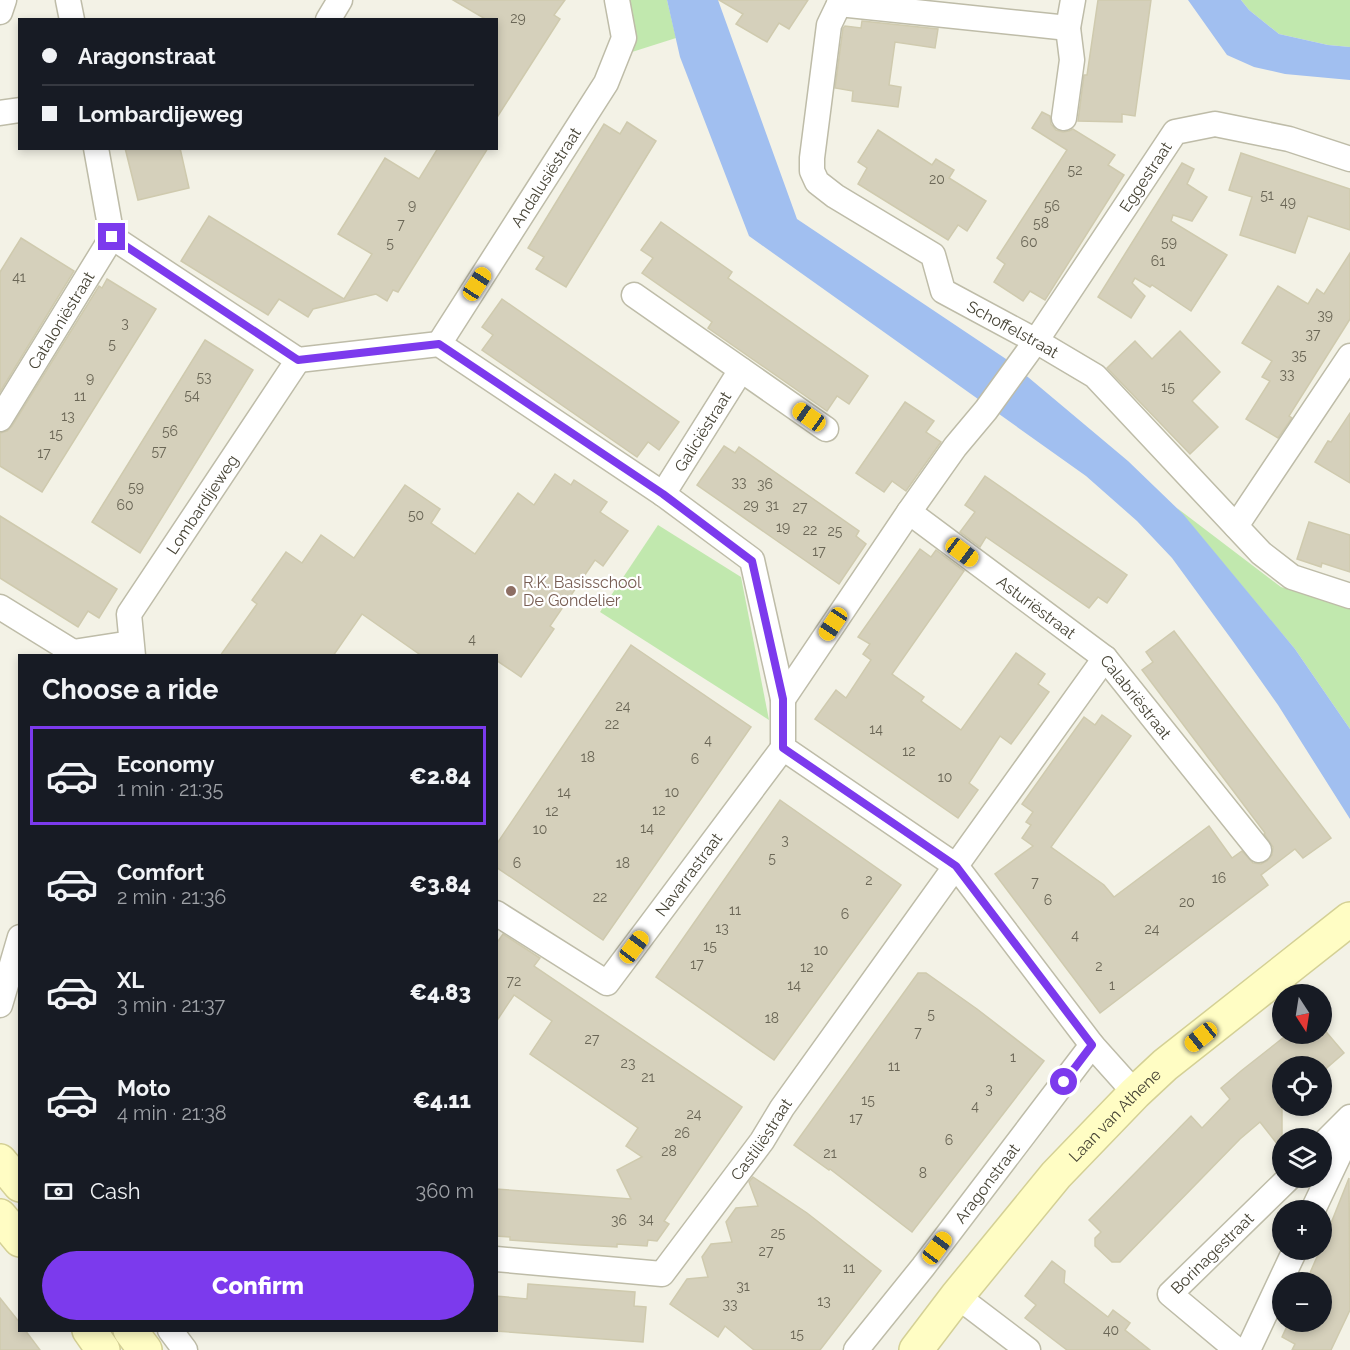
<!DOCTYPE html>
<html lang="en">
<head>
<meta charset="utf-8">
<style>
  body { margin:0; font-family:Raleway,sans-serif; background:#20242c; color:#f1f3f6; height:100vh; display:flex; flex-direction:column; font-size:22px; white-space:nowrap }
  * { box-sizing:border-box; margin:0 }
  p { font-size:20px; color:#9ea1a6 }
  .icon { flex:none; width:33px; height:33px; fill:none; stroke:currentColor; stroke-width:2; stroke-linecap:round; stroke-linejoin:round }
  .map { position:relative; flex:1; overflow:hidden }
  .side { position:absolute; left:18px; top:654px; width:480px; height:678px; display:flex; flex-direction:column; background:#171b24; border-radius:0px; box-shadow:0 3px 9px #0003 }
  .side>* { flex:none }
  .top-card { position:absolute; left:18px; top:18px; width:480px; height:132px; border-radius:0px; box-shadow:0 3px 9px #0003; display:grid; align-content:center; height:132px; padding:0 24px; background:#171b24 }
  .needle { width:39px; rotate:168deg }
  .buttons { position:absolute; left:1272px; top:984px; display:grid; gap:12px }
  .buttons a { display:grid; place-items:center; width:60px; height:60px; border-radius:50%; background:#171b24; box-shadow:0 3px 9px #0003; font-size:30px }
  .end { position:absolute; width:27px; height:27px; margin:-14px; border:8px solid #7c3aed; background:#fff; box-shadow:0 0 0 3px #fff }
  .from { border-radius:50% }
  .car { position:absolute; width:18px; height:36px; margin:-18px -9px; border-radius:8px; box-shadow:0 0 4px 2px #0007; background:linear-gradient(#f5c518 24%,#345 0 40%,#f5c518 0 76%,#345 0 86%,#f5c518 0) }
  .top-card b { display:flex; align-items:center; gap:21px; height:57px; font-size:22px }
  .top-card b+b { border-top:2px solid #363941 }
  .top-card i { width:15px; height:15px; background:#f1f3f6 }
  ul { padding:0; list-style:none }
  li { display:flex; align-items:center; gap:18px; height:99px; margin:0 12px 9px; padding:0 12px; border:3px solid transparent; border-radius:0px }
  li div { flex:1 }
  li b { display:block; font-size:22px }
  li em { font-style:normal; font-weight:800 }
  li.active { border-color:#7c3aed }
  li>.icon { width:54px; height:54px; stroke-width:1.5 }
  h2 { padding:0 24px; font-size:27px; line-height:72px }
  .pay { display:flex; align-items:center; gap:15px; height:66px; padding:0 24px; font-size:22px }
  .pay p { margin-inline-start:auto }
  .primary-button { display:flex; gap:12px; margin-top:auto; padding:12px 24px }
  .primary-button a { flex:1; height:69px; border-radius:36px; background:#7c3aed; color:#fff; font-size:24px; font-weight:800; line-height:69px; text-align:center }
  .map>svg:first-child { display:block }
  .green { fill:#c1e8ae }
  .water { fill:#a1bff0 }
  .building { fill:#d5d0bb; stroke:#cfcaae; stroke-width:1.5 }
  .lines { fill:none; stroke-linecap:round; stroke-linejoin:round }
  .street-casing { stroke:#bebca8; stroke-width:27 }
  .secondary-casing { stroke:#d4d095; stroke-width:36 }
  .street { stroke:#fff; stroke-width:24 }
  .secondary { stroke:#fffdc4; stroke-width:33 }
  .route { stroke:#7c3aed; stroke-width:8 }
  .education-dot { fill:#8d6e63; stroke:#fff; stroke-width:2 }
  .labels { text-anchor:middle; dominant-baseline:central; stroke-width:4.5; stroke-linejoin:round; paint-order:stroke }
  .number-label { font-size:14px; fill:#6a6656 }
  .street-label { font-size:16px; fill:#464335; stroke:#fff }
  .education-label { font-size:16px; fill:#785e54; stroke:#fff; text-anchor:start }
</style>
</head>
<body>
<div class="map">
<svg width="1350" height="1350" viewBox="0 0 1350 1350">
  <rect width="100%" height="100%" fill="#f3f2e6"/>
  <!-- green -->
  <g class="green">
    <polygon points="622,0 667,0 676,38 632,52 629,28"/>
    <polygon points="1241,0 1350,0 1350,47 1328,45 1279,34 1249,10"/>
    <polygon points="1177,508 1281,587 1350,608 1350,729 1295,649"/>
    <polygon points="658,525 741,577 769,720 600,612"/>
  </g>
  <!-- water -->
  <g class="water">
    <polygon points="667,0 718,0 797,219 1009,361 1128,461 1183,514 1295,649 1350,729 1350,819 1278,705 1232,640 1172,558 1137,521 1086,476 749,236 680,57"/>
    <polygon points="1188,0 1241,0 1249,10 1279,34 1328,45 1350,47 1350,80 1285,74 1254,67 1227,55"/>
  </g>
  <!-- building -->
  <g class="building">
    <polygon points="453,0 565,0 554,15 560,19 496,119 496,20 487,20"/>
    <polygon points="719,0 808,0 789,29 779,23 767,42 736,24 743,14"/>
    <polygon points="1098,0 1151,0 1135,116 1122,114 1122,122 1078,121 1084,75 1087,75"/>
    <polygon points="862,21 938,29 935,48 895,42 889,85 901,87 898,107 852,101 853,91 835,88 843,28 845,26 861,28"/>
    <polygon points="1042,112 1050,116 1051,124 1056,130 1063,132 1069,131 1073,129 1115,155 1108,165 1124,175 1045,300 1030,291 1023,301 994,282 1005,264 997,258 1067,150 1032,128"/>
    <polygon points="627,122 656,141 566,287 536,269 544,257 528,248 604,124 620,134"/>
    <polygon points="878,130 932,165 936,159 954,170 949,178 986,201 967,231 958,225 948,240 858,184 867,168 858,162"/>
    <polygon points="125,148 180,148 189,188 138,200"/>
    <polygon points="438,148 488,148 398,292 393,290 387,301 376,294 313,309 308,317 279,299 268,315 181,261 209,216 344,299 372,254 338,234 355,207 385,158 419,179"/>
    <polygon points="1241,153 1350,189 1350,230 1308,216 1295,253 1240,235 1252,197 1229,190"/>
    <polygon points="1182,163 1194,169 1187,184 1207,197 1192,221 1173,215 1171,221 1227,255 1191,311 1152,285 1150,287 1135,278 1132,283 1145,296 1131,318 1098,297"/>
    <polygon points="661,222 732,272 728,278 868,376 849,404 837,396 827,411 708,328 712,322 642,273 653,258 641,250"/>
    <polygon points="21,238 74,271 0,392 0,272"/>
    <polygon points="1350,253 1350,319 1289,416 1292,418 1278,438 1246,419 1270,381 1262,377 1272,361 1242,343 1278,286 1308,304 1317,289 1324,294"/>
    <polygon points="107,279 156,309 42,492 0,466 0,433 7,431 12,426 99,286 102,288"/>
    <polygon points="502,299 679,422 659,450 648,442 637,457 482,350 493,335 482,327"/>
    <polygon points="1180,331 1220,372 1192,401 1218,427 1190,454 1107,368 1135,341 1152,359"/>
    <polygon points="205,340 253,370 140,553 92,522"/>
    <polygon points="905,402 934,421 926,432 941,442 906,491 892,481 884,492 856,473"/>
    <polygon points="1350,413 1350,483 1315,462 1328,441 1331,442"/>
    <polygon points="724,446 735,453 739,447 859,531 856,536 866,544 839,584 697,485"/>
    <polygon points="555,474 571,485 574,480 607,502 600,512 628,531 603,566 595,560 550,626 554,629 521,677 496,660 496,656 422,656 362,614 333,656 220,656 257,604 252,600 286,552 302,563 321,535 354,558 405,485 440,509 431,523 475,554 518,493 534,505"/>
    <polygon points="985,476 1127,575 1107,603 1098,597 1089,608 986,537 980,547 960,532 975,512 965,505"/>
    <polygon points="0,516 117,589 99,618 88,611 78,627 0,578"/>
    <polygon points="1309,522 1350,535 1350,572 1322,563 1321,567 1297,559"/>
    <polygon points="920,549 931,557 936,550 964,571 892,674 924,697 921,701 961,730 1016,653 1045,674 1038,684 1049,692 1011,744 1000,736 969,783 978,790 958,818 815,719 836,690 846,698 871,660 863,654 870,644 858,637"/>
    <polygon points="1174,631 1331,838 1303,858 1295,849 1261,875 1268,885 1100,1013 995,874 1033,846 1022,838 1031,825 1026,822 1033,812 1022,804 1084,717 1095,725 1102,715 1131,736 1051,847 1104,885 1114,897 1209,826 1232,858 1242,851 1253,863 1261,864 1267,861 1272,855 1273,847 1264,834 1265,833 1142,670 1153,662 1146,652"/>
    <polygon points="631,645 751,727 603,940 496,867 496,845"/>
    <polygon points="780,800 901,885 774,1060 656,977"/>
    <polygon points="503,934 540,958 534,966 742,1107 664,1221 669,1224 657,1241 648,1240 647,1246 617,1244 617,1247 581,1245 510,1240 510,1237 496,1236 496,1189 631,1199 617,1170 642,1157 626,1146 638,1128 530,1054 552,1021 514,995 496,1022 496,944"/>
    <polygon points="918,973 926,973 977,1009 1044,1061 912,1232 830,1169 829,1170 794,1145"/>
    <polygon points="1322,1027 1344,1053 1322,1072 1322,1066 1282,1066 1282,1150 1260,1122 1240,1139 1120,1262 1112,1262 1095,1246 1095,1238 1101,1232 1089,1220 1191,1116 1202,1128 1230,1099 1221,1088 1241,1071 1288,1034 1322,1034"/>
    <polygon points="753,1177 807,1213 881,1271 820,1350 754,1350 725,1326 718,1337 670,1304 687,1279 708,1277 702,1257 711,1244 732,1242 726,1222 736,1208 758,1206 749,1182"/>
    <polygon points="1349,1178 1350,1310 1331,1350 1292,1350 1295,1344 1282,1337 1289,1322 1322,1322 1322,1282 1306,1282 1320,1250 1322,1250 1322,1246"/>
    <polygon points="1052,1261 1065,1271 1064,1283 1108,1317 1113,1310 1130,1323 1125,1330 1150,1350 1067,1350 1025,1318 1036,1305 1025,1296"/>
    <polygon points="528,1284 635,1292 634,1306 646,1307 643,1342 496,1331 496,1296 527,1299"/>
    <polygon points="0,1298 20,1323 20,1330 25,1330 40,1350 0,1350"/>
  </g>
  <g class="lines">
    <defs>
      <g id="street">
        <polyline points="68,0 72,20"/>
        <path id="s1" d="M 841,0 L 829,25 L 812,158 L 812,171 L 817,182 L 835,196 L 933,255 L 943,291 L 1036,341 L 1095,376 L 1261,553 L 1292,577 L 1350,596"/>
        <polyline points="839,4 1068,28"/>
        <polyline points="0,12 4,0"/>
        <polyline points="328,20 340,0"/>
        <polyline points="0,113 20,110"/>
        <polyline points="1064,118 1072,60 1068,28 1073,0"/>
        <polyline points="112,237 298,360 439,344 663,494 752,560 783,699 783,748 956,866 1092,1045 1135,1093"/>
        <polyline points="634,295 826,429"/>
        <path id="s2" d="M 439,344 L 606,83 L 624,38 L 617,0"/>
        <path id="s3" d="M 0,419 L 112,237 L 96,148"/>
        <path id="s4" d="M 663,494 L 741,370"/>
        <path id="s5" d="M 909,512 L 1105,658 L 1259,850"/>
        <polyline points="1236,526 1350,356"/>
        <polyline points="0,607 73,652 131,643"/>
        <path id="s6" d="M 133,656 L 129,614 L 298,360"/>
        <path id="s7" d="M 783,699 L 909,512 L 955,447 L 986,410 L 1036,341 L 1175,132 L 1215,124 L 1289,139 L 1350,159"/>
        <path id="s8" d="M 496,913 L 607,983 L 783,748"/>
        <polyline points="0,1005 20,937"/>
        <polyline points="1322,1145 1350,1117"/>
        <polyline points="1313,1210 1350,1132"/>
        <path id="s9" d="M 496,1259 L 662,1274 L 762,1141 L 782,1108 L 1105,658"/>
        <polyline points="957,1296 1028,1350"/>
        <polyline points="170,1330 185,1350"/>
        <path id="s10" d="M 856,1350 L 923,1267 L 1092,1045"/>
        <path id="s11" d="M 1237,1350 L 1170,1294 L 1289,1178"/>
        <polyline points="1248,1350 1295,1250"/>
      </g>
      <g id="secondary">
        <polyline points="0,1161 20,1185"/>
        <polyline points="0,1216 20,1240"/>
        <polyline points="89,1330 103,1350"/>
        <polyline points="130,1330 145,1350"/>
        <path id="s12" d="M 916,1350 L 957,1296 L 1056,1175 L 1135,1093 L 1165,1065 L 1350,919"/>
      </g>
    </defs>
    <!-- street casing -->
    <use href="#street" class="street-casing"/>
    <!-- secondary casing -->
    <use href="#secondary" class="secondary-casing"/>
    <!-- street -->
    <use href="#street" class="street"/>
    <!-- secondary -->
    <use href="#secondary" class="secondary"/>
  </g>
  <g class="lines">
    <!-- route -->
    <polyline class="route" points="112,237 298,360 439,344 663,494 752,561 783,699 783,748 956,866 1092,1045 1064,1082"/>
  </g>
  <!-- markers -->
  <circle class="education-dot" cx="511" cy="591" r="6"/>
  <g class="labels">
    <!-- number labels -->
    <g class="number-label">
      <text x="518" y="18">29</text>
      <text x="1075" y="170">52</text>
      <text x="937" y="179">20</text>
      <text x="1267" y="195">51</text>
      <text x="1288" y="202">49</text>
      <text x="412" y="205">9</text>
      <text x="1052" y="206">56</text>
      <text x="1041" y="223">58</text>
      <text x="401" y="224">7</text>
      <text x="1029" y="242">60</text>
      <text x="1169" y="242">59</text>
      <text x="390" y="243">5</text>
      <text x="1158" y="261">61</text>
      <text x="19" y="277">41</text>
      <text x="1325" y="315">39</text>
      <text x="125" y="323">3</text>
      <text x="1313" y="334">37</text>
      <text x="112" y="344">5</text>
      <text x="1299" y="355">35</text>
      <text x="1287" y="374">33</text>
      <text x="204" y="377">53</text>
      <text x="90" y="378">9</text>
      <text x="1168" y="387">15</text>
      <text x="192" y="395">54</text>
      <text x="80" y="396">11</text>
      <text x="68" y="416">13</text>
      <text x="170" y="431">56</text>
      <text x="56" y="434">15</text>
      <text x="159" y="451">57</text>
      <text x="44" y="453">17</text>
      <text x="739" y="482">33</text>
      <text x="765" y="484">36</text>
      <text x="136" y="487">59</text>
      <text x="125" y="505">60</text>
      <text x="751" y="505">29</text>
      <text x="772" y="505">31</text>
      <text x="800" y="507">27</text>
      <text x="416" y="515">50</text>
      <text x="783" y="527">19</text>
      <text x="810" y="530">22</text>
      <text x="835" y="531">25</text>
      <text x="819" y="551">17</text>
      <text x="472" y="639">4</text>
      <text x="623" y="706">24</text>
      <text x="612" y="724">22</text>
      <text x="876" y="729">14</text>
      <text x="708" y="740">4</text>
      <text x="909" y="751">12</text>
      <text x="588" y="757">18</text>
      <text x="695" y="759">6</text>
      <text x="945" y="777">10</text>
      <text x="564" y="792">14</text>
      <text x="672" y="792">10</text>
      <text x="659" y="810">12</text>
      <text x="552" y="811">12</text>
      <text x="647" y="828">14</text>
      <text x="540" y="829">10</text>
      <text x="785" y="840">3</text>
      <text x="772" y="858">5</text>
      <text x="517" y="863">6</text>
      <text x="623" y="863">18</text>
      <text x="1219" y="878">16</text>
      <text x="869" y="880">2</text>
      <text x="1035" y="882">7</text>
      <text x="600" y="897">22</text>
      <text x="1048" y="900">6</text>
      <text x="1187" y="902">20</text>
      <text x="735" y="910">11</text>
      <text x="845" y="914">6</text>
      <text x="722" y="928">13</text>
      <text x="1152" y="929">24</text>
      <text x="1075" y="935">4</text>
      <text x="710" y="946">15</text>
      <text x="821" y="950">10</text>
      <text x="697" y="964">17</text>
      <text x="1099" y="966">2</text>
      <text x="807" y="967">12</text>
      <text x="514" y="981">72</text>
      <text x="794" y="985">14</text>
      <text x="1112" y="985">1</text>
      <text x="931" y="1014">5</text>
      <text x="772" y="1018">18</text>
      <text x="918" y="1032">7</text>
      <text x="592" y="1039">27</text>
      <text x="1013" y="1057">1</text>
      <text x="628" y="1063">23</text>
      <text x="894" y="1066">11</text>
      <text x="648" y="1077">21</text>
      <text x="989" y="1089">3</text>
      <text x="868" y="1100">15</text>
      <text x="975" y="1106">4</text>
      <text x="694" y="1114">24</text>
      <text x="856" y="1118">17</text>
      <text x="682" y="1133">26</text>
      <text x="949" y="1140">6</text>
      <text x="669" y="1151">28</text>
      <text x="830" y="1153">21</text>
      <text x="923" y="1173">8</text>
      <text x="646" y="1219">34</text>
      <text x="619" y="1220">36</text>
      <text x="778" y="1233">25</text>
      <text x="766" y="1251">27</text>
      <text x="849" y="1268">11</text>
      <text x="743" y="1286">31</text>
      <text x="824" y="1301">13</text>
      <text x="730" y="1304">33</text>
      <text x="1111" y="1330">40</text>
      <text x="797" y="1334">15</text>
    </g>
    <!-- street labels -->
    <g class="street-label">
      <text stroke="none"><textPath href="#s2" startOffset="198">Andalusiëstraat</textPath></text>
      <text stroke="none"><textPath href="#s7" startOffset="636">Eggestraat</textPath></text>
      <text stroke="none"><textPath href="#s3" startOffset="116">Cataloniëstraat</textPath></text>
      <text stroke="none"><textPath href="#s1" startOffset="441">Schoffelstraat</textPath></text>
      <text stroke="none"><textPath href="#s4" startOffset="74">Galiciëstraat</textPath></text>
      <text stroke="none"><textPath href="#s6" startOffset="174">Lombardijeweg</textPath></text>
      <text stroke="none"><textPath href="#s5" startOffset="159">Asturiëstraat</textPath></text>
      <text stroke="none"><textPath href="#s5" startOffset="294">Calabriëstraat</textPath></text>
      <text stroke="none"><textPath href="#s8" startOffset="267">Navarrastraat</textPath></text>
      <text stroke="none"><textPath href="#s12" startOffset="308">Laan van Athene</textPath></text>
      <text stroke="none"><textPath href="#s9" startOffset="334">Castiliëstraat</textPath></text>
      <text stroke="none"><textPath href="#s10" startOffset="212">Aragonstraat</textPath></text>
      <text stroke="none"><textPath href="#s11" startOffset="146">Borinagestraat</textPath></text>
    </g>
    <!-- education labels -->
    <g class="education-label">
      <text x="523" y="582">R.K. Basisschool<tspan x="523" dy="18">De Gondelier</tspan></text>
    </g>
  </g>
</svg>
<div class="buttons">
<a><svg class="needle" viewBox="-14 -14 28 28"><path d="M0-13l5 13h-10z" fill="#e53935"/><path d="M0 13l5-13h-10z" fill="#9ea1a6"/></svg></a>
<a><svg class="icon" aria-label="locate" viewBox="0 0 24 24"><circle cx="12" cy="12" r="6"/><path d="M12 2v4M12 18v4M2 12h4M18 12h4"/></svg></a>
<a><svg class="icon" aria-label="layers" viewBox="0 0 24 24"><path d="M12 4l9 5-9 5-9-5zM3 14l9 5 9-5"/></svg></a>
<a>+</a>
<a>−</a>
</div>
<i class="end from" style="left:1064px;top:1082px"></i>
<i class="end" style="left:112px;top:237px"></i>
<i class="car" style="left:477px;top:284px;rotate:33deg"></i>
<i class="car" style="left:809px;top:417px;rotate:305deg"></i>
<i class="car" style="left:962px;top:552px;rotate:127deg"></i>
<i class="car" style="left:833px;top:624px;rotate:214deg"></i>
<i class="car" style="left:634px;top:947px;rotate:37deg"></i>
<i class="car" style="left:1201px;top:1037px;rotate:231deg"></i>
<i class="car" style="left:937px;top:1248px;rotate:37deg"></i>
<div class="top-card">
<b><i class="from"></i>Aragonstraat</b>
<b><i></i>Lombardijeweg</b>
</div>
<section class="side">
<h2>Choose a ride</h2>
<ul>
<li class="active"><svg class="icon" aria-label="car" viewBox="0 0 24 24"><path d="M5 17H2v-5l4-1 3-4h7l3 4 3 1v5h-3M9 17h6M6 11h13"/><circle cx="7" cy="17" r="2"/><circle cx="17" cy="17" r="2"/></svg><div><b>Economy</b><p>1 min · 21:35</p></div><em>€2.84</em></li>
<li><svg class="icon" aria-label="car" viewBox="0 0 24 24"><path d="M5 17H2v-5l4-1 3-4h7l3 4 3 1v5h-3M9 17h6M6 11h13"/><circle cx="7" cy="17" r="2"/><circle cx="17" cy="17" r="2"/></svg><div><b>Comfort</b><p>2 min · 21:36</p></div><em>€3.84</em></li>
<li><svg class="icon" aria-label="car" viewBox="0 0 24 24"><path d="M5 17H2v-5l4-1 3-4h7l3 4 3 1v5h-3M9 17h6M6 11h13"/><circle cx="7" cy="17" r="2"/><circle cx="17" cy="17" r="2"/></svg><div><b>XL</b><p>3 min · 21:37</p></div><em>€4.83</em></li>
<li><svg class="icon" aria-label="car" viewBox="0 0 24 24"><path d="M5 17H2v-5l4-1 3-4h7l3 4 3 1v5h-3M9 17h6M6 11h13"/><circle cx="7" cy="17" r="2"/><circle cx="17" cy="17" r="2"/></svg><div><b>Moto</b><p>4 min · 21:38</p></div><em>€4.11</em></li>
</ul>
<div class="pay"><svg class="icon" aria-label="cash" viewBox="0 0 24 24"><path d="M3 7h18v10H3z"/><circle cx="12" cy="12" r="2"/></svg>Cash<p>360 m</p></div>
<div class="primary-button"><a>Confirm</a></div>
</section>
</div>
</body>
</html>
